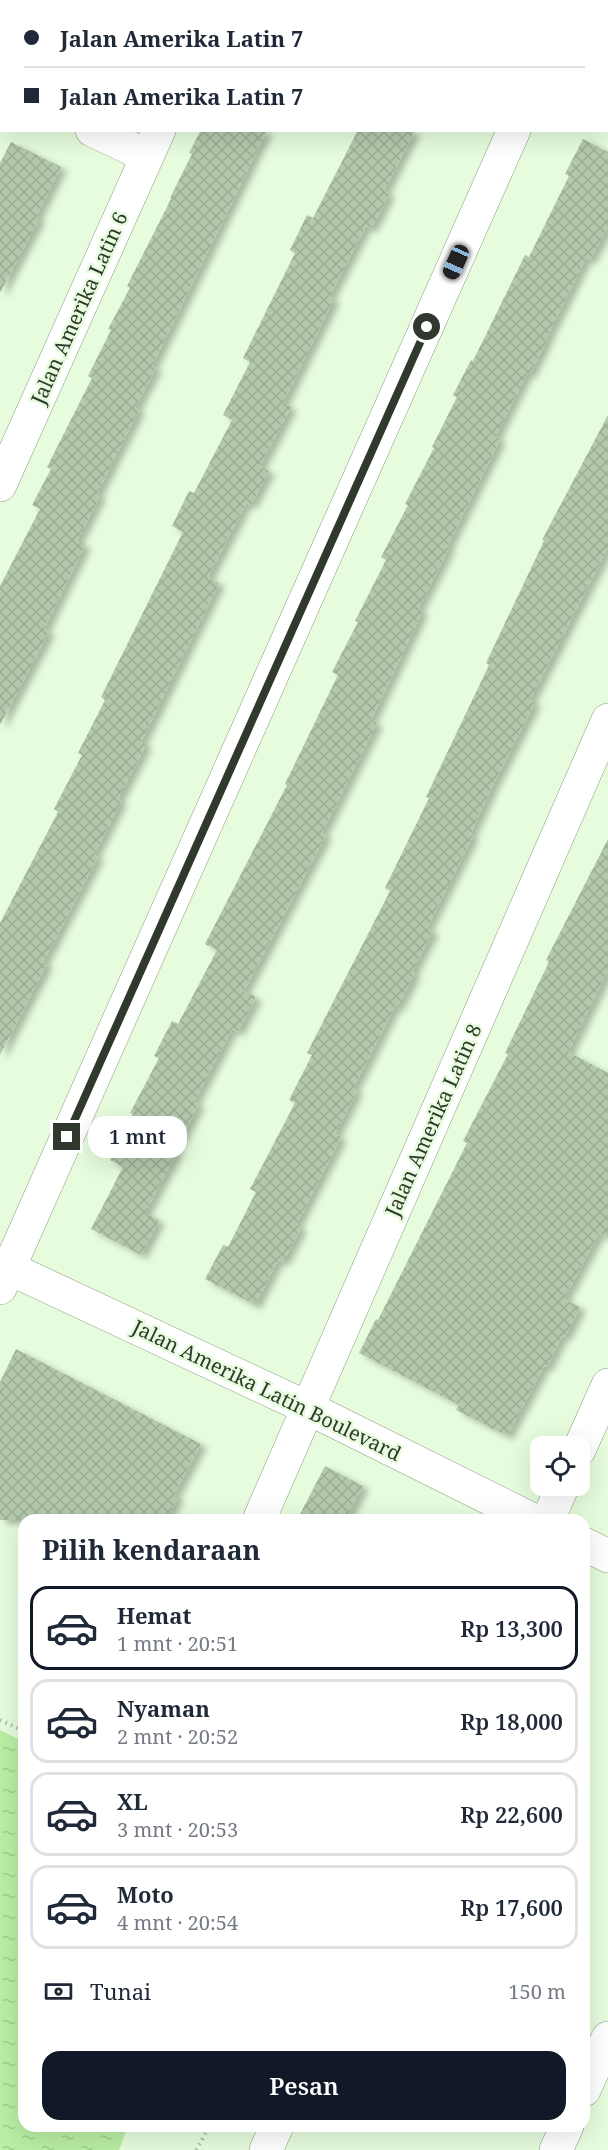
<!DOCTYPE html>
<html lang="id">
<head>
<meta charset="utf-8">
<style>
  body { margin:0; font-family:"Noto Serif",serif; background:#f6f6f7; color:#1f2937; height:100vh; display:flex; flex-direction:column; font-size:22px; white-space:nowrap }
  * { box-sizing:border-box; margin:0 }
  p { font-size:20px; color:#747a83 }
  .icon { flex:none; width:33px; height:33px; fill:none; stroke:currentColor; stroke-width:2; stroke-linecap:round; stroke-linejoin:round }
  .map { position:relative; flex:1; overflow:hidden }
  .drawer { position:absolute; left:18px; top:1514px; width:572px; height:618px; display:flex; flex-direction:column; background:#fff; border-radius:18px; box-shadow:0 6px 24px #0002 }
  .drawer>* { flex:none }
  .banner { position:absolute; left:0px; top:0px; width:609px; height:132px; box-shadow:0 6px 24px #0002; display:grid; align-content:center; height:132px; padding:0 24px; background:#fff }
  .tools { position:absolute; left:530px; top:1436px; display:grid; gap:12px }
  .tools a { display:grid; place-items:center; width:60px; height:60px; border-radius:12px; background:#fff; box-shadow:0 6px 24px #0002; font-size:30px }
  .end { position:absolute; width:27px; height:27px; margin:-14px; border:8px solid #31392e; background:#fff; box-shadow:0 0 0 3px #fff }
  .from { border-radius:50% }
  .bubble { position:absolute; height:42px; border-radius:18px; background:#fff; box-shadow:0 6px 24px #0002; font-size:20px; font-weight:600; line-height:42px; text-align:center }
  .car { position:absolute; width:18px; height:36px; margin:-18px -9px; border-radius:8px; box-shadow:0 0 4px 2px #0007; background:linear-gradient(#222 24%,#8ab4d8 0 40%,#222 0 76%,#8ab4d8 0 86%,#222 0) }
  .banner b { display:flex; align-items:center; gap:21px; height:57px; font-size:22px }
  .banner b+b { border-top:2px solid #e0e1e3 }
  .banner i { width:15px; height:15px; background:#1f2937 }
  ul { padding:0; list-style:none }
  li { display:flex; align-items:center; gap:18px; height:84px; margin:0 12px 9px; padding:0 12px; border:3px solid #e0e1e3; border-radius:18px }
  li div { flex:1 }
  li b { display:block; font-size:22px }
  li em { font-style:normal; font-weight:600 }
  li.selected { border-color:#111827 }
  li>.icon { width:54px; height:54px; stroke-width:1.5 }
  h2 { padding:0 24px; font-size:27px; line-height:72px }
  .pay { display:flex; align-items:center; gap:15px; height:66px; padding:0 24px; font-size:22px }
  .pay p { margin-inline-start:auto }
  .cta { display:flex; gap:12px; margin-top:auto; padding:12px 24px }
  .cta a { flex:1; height:69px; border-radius:18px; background:#111827; color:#fff; font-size:24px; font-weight:600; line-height:69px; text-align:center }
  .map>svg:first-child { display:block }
  .water { fill:url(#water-ripples) }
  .building { fill:url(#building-cross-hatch); filter:url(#shadow) }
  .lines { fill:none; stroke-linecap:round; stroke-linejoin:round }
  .minor-casing { stroke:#8a9e82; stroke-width:34 }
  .path { stroke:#aabca3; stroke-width:4; stroke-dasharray:1.5 4.5; stroke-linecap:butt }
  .minor { stroke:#fff; stroke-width:33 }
  .route { stroke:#31392e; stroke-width:8 }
  .labels { text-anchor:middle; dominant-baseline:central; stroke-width:5; stroke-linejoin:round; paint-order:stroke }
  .street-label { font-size:20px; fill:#31392e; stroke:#e6fcdd }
</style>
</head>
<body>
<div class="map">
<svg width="608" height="2150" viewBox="0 0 608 2150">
  <defs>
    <pattern id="water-ripples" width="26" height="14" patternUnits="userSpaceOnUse" patternTransform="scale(1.5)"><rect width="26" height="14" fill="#b9eea4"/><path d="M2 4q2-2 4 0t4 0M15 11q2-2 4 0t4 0" fill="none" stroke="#a0cd8e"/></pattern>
    <pattern id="building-cross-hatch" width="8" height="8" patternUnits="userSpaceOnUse" patternTransform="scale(1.5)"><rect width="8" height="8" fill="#b4c9ac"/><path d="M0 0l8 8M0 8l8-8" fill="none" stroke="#9bad94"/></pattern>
    <filter id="shadow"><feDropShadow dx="6" dy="4" stdDeviation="3" flood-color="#0004"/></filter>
  </defs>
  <rect width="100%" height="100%" fill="#e6fcdd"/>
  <!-- water -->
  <polygon class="water" points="0,1730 24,1742 24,2126 128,2126 119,2150 0,2150"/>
  <!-- building -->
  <g class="building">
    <polygon points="201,130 267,130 152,366 156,368 135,408 139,410 114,459 97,494 100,496 77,541 85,545 44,629 49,632 0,725 0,586 40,509 32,505 51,469 47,467 92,378 88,376 111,330 108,329 130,288 127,286 171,199 170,198 192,154 189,153"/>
    <polygon points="358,130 415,130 384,191 389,194 371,229 366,226 329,297 334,299 283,403 291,407 260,466 269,471 251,505 246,503 208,577 219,583 141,742 146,745 118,799 121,801 94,855 98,857 43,962 47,964 0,1055 0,923 58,812 54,809 82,755 78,753 105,700 101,697 183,532 172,526 189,491 194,493 232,420 223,415 250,362 243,358 295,253 290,250 307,215 313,218"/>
    <polygon points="583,139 608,152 608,226 590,260 586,258 546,339 547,339 530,374 527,373 495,437 500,439 447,547 449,548 418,609 422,612 371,720 377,723 322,833 326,835 244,991 256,997 238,1032 232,1029 194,1102 199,1104 175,1150 177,1152 145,1213 159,1220 141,1255 91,1229 123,1167 110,1160 133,1114 130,1113 159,1058 154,1056 172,1021 178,1024 217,950 205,944 287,785 285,784 338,675 332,672 358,622 355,621 386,560 381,557 408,505 405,504 434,448 432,447 457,397 453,395 471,360 473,361 525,255 529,257 569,176 565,174"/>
    <polygon points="11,142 61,167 36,217 39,219 0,293 0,163"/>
    <polygon points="608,415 608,547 530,700 535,703 492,787 470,835 473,836 427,928 433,931 412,972 415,973 397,1008 395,1006 353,1089 357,1091 335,1134 341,1137 296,1225 301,1228 283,1262 278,1260 255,1305 205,1279 223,1245 228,1247 256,1192 250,1189 295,1103 289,1100 312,1055 307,1053 390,891 385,888 429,798 426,797 489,665 486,663 544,541 542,540"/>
    <polygon points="608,839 608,970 568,1052 608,1073 608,1237 599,1233 564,1299 580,1307 565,1337 562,1336 547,1367 544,1366 507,1436 456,1410 459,1405 359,1353 376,1319 378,1320 467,1143 463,1141 508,1054 505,1053 549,962 546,960"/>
    <polygon points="16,1349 201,1444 174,1495 178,1497 166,1520 0,1520 0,1382"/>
    <polygon points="325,1466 363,1486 345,1520 297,1520"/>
  </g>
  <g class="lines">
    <defs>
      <g id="minor">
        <polyline points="216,2 217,0"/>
        <polyline points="572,2 572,0"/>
        <polyline points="0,89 2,89"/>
        <polyline points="92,130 147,156"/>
        <polyline points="0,485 159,130"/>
        <polyline points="0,1264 308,1408 533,1520"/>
        <polyline points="0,1288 514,130"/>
        <polyline points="579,1450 608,1385"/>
        <polyline points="259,1520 608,720"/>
        <polyline points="548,1520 563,1485"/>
        <polyline points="584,1544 608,1556"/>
        <polyline points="584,2090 608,2038"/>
        <polyline points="266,2150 277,2126"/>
        <polyline points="556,2150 567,2126"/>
      </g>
    </defs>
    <!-- minor casing -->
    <use href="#minor" class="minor-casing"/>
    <!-- path -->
    <g class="path">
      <polyline points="0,1720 24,1731"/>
      <polyline points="196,2150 210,2126"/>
    </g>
    <!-- minor -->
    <use href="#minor" class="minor"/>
  </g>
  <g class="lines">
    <!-- route -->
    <polyline class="route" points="67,1137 427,327"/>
  </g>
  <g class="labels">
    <!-- street labels -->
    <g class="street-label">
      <text transform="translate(79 308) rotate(-66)">Jalan Amerika Latin 6</text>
      <text transform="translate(433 1120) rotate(-66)">Jalan Amerika Latin 8</text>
      <text transform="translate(267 1390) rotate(26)">Jalan Amerika Latin Boulevard</text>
    </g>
  </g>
</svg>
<div class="tools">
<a><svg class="icon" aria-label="locate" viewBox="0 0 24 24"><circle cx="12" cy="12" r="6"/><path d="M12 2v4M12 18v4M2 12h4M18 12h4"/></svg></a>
</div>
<i class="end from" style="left:427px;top:327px"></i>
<i class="end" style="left:67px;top:1137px"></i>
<div class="bubble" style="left:88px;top:1116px;width:99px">1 mnt</div>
<i class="car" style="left:456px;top:262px;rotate:204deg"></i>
<div class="banner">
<b><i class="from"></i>Jalan Amerika Latin 7</b>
<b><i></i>Jalan Amerika Latin 7</b>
</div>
<section class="drawer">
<h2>Pilih kendaraan</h2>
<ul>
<li class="selected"><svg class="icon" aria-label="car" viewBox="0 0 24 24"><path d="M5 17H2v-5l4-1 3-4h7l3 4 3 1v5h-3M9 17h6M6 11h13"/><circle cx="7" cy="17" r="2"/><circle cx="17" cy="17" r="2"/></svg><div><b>Hemat</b><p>1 mnt · 20:51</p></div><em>Rp 13,300</em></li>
<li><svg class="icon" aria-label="car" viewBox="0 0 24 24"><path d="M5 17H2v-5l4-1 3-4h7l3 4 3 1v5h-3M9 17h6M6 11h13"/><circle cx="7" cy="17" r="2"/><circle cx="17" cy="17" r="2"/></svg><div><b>Nyaman</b><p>2 mnt · 20:52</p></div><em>Rp 18,000</em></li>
<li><svg class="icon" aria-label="car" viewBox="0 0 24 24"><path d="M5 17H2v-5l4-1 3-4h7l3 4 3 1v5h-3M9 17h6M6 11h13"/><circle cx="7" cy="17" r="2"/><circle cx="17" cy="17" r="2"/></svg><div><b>XL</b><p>3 mnt · 20:53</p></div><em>Rp 22,600</em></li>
<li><svg class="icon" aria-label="car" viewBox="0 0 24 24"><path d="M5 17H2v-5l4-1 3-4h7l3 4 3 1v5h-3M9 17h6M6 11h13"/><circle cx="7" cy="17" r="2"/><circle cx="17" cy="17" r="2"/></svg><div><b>Moto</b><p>4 mnt · 20:54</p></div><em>Rp 17,600</em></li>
</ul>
<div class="pay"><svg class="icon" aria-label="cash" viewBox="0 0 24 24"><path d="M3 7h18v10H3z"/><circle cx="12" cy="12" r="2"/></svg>Tunai<p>150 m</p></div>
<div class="cta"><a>Pesan</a></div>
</section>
</div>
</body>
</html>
